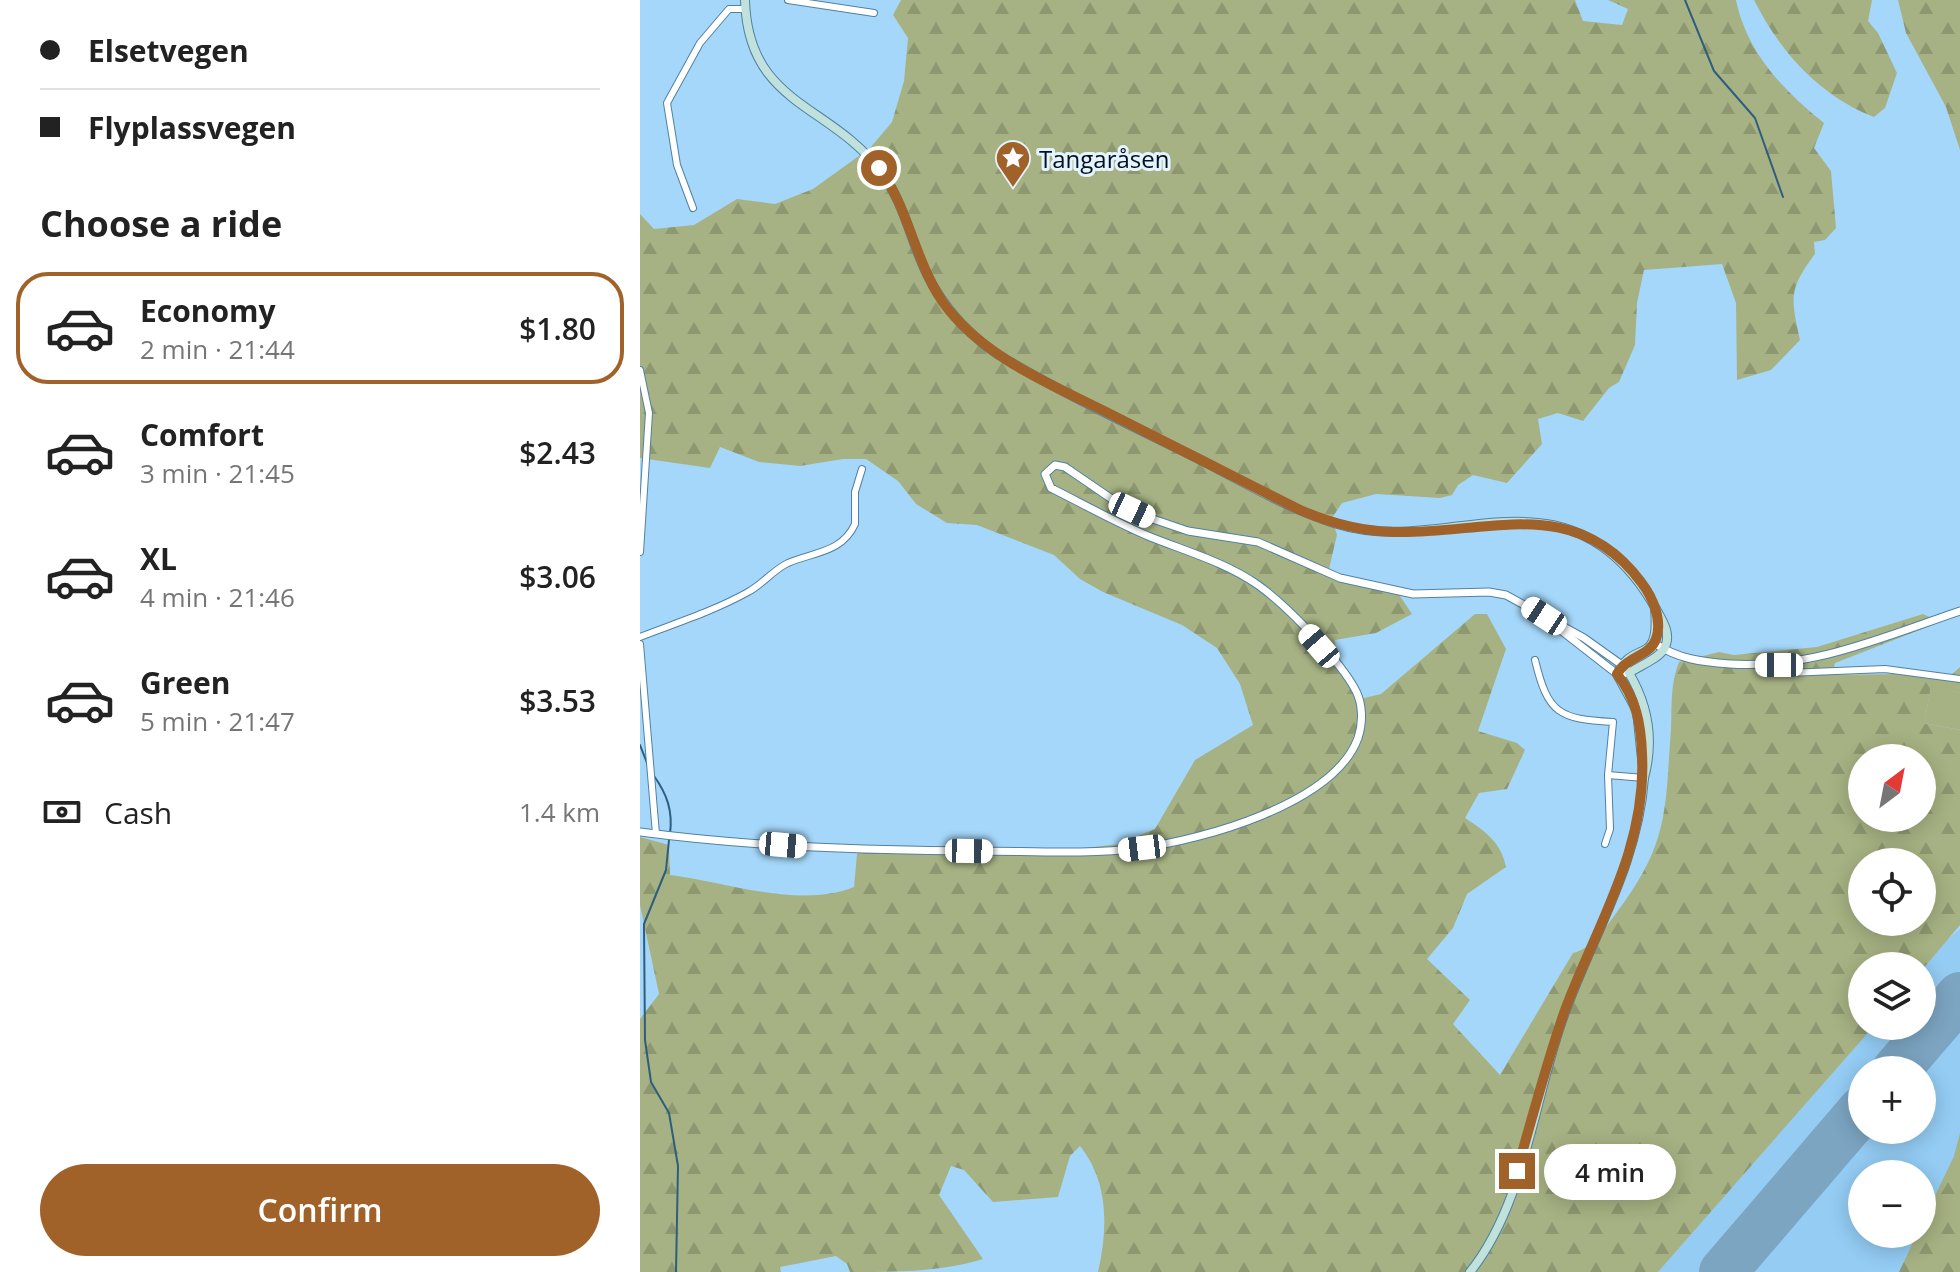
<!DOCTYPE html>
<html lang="en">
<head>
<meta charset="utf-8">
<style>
  body { margin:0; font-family:"Open Sans",sans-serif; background:#f2f2f2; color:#222; height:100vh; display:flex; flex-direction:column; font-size:30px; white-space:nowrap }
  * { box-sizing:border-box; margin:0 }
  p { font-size:26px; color:#767676 }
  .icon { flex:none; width:44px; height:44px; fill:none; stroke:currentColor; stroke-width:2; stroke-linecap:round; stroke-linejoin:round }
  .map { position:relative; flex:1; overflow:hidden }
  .sheet { display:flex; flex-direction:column; background:#fff; width:640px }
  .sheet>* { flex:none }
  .top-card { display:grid; align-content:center; height:176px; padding:0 40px; background:#fff }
  .needle { width:52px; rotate:32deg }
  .tools { position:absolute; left:1208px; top:744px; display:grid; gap:16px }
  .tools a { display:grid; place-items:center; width:88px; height:88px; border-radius:50%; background:#fff; box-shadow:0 4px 20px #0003; font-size:40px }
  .end { position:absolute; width:36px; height:36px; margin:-18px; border:10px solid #a16229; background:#fff; box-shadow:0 0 0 4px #fff }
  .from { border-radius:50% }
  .bubble { position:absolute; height:56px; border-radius:28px; background:#fff; box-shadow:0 4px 20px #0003; font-size:26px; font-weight:600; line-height:56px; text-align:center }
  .car { position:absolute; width:24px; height:48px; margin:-24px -12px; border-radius:10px; box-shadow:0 0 6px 2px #0007; background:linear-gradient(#fff 24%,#345 0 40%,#fff 0 76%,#345 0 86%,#fff 0) }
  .top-card b { display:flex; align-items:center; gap:28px; height:76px; font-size:30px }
  .top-card b+b { border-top:2px solid #e0e0e0 }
  .top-card i { width:20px; height:20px; background:#222 }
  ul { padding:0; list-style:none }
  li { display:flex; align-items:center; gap:24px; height:112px; margin:0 16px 12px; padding:0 24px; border:4px solid transparent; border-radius:32px }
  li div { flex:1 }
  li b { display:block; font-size:30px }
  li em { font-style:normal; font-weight:600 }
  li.selected { border-color:#a16229 }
  li>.icon { width:72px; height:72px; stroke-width:1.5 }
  h2 { padding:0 40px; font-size:36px; line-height:96px }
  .pay { display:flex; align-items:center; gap:20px; height:88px; padding:0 40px; font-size:30px }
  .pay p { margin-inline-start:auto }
  .button { display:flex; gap:16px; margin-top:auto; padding:16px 40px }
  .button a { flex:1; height:92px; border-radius:48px; background:#a16229; color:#fff; font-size:32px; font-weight:600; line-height:92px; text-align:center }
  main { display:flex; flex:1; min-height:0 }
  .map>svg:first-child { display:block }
  .built { fill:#94ccf4; fill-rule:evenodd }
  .forest { fill:url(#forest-firs); fill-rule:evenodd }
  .pitch { fill:#a6b283 }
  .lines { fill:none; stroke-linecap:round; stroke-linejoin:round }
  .stream { stroke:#2e5e7e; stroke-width:2 }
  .runway { stroke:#7ca5c2; stroke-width:48 }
  .minor-casing { stroke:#5281a1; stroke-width:8 }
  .tertiary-casing { stroke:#5281a1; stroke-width:9 }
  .secondary-casing { stroke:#5281a1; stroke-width:10 }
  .minor { stroke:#fff; stroke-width:6 }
  .tertiary { stroke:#fff; stroke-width:7 }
  .secondary { stroke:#c0e1dc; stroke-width:8 }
  .route { stroke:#a16229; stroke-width:10 }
  .labels { text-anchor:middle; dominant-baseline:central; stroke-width:6; stroke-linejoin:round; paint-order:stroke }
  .poi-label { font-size:24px; fill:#02131f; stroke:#e4f3fe; text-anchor:start }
</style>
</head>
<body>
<main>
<section class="sheet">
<div class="top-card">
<b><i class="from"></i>Elsetvegen</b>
<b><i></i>Flyplassvegen</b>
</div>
<h2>Choose a ride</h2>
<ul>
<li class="selected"><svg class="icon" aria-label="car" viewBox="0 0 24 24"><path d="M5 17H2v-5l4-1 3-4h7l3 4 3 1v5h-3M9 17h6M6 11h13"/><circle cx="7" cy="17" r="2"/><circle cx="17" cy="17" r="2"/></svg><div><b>Economy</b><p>2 min · 21:44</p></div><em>$1.80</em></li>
<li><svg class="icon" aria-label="car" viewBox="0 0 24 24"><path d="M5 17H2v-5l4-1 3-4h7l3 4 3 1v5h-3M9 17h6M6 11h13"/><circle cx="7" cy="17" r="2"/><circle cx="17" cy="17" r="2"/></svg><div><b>Comfort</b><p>3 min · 21:45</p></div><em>$2.43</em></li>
<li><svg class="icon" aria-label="car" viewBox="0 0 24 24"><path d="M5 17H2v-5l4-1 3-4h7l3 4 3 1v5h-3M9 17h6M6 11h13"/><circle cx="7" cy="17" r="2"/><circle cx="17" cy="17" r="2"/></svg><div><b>XL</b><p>4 min · 21:46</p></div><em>$3.06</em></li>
<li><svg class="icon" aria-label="car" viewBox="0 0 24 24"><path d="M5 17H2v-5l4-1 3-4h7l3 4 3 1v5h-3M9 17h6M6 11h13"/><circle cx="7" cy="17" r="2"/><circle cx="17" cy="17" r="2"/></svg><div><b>Green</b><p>5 min · 21:47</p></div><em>$3.53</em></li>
</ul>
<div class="pay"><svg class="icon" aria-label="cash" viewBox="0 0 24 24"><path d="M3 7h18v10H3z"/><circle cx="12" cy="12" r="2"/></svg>Cash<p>1.4 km</p></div>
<div class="button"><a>Confirm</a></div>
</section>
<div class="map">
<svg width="1320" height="1272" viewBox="0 0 1320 1272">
  <defs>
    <pattern id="forest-firs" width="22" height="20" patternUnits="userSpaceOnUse" patternTransform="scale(2)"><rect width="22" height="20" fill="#a6b283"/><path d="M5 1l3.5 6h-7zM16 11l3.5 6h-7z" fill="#8d9871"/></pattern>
  </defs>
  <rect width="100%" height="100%" fill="#a5d7fa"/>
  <!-- built -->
  <path class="built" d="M 1320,929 L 1320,1205 L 1286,1272 L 1018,1272 L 1234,1026 L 1282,1026 L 1282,970 L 1301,945 ZM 1222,1070 L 1282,1070 L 1282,1130 L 1222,1130 ZM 1222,1174 L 1282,1174 L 1282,1234 L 1222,1234 Z"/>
  <!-- forest -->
  <g class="forest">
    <path d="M 261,0 L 935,0 L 943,21 L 982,25 L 988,9 L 968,0 L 1096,0 C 1107,53 1143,90 1184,123 L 1174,148 L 1191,171 L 1196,228 L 1185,240 L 1174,242 L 1175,254 C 1148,290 1151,298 1160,340 L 1131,370 L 1097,380 L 1096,303 L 1082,264 L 1004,270 L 997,303 L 995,345 L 979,382 L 969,388 L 943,421 L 918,413 L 898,419 L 902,444 L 867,483 L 833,475 L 818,485 L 812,495 L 800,498 L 736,494 L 702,503 L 692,518 L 697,535 L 689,569 L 706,580 L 758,593 L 772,614 L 736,633 L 695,640 L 697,663 L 720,699 L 741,694 L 835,614 L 847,614 L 866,649 L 838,731 L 877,743 L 885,750 L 867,789 L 839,793 L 825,818 C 846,832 861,842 866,867 L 827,894 L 813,928 L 787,959 L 830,1000 L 813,1024 L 860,1075 L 933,953 C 953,948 965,928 977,912 C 1029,843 1025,811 1031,729 C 1032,705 1030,685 1039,662 L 1079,652 L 1094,655 L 1177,647 L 1283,614 L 1300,622 L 1195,663 L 1192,675 L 1259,674 L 1299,679 L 1308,678 L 1320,667 L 1320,693 L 1291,688 L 1284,723 L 1320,730 L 1320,925 L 1282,970 L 1282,966 L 1222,966 L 1222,1026 L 1234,1026 L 1018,1272 L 458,1272 C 468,1229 469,1182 440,1146 L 430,1156 L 418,1197 L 353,1202 L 324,1170 L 311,1166 L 299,1195 L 343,1259 C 302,1272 254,1272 210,1272 L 207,1264 L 196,1256 L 140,1267 L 141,1272 L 0,1272 L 0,1019 L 19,994 L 0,905 L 0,837 L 29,845 L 30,875 C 87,882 158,909 214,887 L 217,854 L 229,845 L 437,849 L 479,844 L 515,829 L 555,760 L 613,725 L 600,684 L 577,648 L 542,625 L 463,592 L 440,579 L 414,555 L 337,525 L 307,523 L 276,504 L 258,481 L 226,459 L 203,459 L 160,466 L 119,462 L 80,447 L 70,468 L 0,458 L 0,214 L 14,229 L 54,225 L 97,199 L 135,204 L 173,189 L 230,148 L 252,122 L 264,81 L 268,38 L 253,15 ZM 1222,758 L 1282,758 L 1282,818 L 1222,818 ZM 1222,862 L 1282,862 L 1282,922 L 1222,922 Z"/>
    <path d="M 1114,0 L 1232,0 L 1228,21 L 1238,33 L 1257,73 L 1245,108 L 1234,117 C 1180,96 1140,52 1114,0 Z"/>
    <polygon points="1258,0 1320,0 1320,150 1306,107 1266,33"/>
    <polygon points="1320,1133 1320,1272 1259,1272 1277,1234 1282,1234 1282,1223 1314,1156"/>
  </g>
  <!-- pitch -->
  <polygon class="pitch" points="1291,687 1320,693 1320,730 1284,723"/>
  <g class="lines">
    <!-- stream -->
    <g class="stream">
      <polyline points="1045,0 1074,71 1115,118 1143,197"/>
      <polyline points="0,745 9,768"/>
      <path d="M 14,776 C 27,794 33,811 30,834"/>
      <polyline points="29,840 26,870 4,924 5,1040 11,1082 29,1113 38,1166 36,1272"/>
    </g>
    <!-- runway -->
    <g class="runway">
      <polyline points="1256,1070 1320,996"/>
      <polyline points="1083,1272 1222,1110"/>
    </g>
    <defs>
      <g id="minor">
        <polyline points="148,0 234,13"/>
        <polyline points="53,208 37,165 27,103 60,43 89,9 105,9"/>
        <polyline points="0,370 9,413 0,552"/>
        <path d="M 0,637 C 36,623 74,611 108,592 C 123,584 133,570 148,563 C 173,552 202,553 215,524 L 215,492 L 222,469"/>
        <polyline points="0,644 16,834"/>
        <path d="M 895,660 C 908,714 919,719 973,722 L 968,775 L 970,829 L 965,844"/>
        <polyline points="1139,665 1147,673 1245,669 1320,679"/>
        <polyline points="968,775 1004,778"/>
      </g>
      <g id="tertiary">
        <polyline points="909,621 977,674 989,673"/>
        <path d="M 1014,643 C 1038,659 1062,662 1090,664 C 1172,669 1243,637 1320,611"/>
        <path d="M 0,832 C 112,847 224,850 337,851 C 391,851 446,855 500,848 C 562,840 694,804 718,738 C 723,723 723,705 716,691 C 700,660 646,605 618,585 C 585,562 545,551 508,536 C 475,522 443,504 411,488 L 405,474 L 415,465 L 425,467 L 479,504 L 507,517 L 548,531 L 618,542 L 700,578 L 773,594 L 849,592 L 866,595 L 944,638 L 986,668"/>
      </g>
      <g id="secondary">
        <path d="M 105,0 C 108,106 191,103 242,173 C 260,198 268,228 279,256 C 295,298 321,329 357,354 C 422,393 490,425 557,458 C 602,481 647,508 694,523 C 769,547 835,513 906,524 C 958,532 992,566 1016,609 C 1023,621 1032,635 1024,649 C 1018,659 999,666 989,673 C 1008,705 1014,741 1004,778 L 997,711 L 977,674 C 995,637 1020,669 1015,608"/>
        <path d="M 830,1272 C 885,1204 894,1097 924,1015 C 953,935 998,864 1004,778"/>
      </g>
    </defs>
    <!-- minor casing -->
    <use href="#minor" class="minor-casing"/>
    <!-- tertiary casing -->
    <use href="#tertiary" class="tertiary-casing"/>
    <!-- secondary casing -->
    <use href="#secondary" class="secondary-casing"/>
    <!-- minor -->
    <use href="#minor" class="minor"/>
    <!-- tertiary -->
    <use href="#tertiary" class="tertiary"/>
    <!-- secondary -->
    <use href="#secondary" class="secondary"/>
  </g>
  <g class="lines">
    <!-- route -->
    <path class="route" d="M 239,168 C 271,211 275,267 308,309 C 349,360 413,385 470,414 C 533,446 596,478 660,510 C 690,523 720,531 753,532 C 845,535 934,492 1001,582 C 1012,596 1023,620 1016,639 C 1010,656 986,657 977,674 C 996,698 1001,724 1002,754 C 1007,850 956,926 924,1013 C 906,1065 892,1118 877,1171"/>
  </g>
  <!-- icons -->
  <defs>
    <symbol id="sight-pin" viewBox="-11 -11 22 30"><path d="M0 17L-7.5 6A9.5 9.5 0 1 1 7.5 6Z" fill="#a16229" stroke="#e4f3fe"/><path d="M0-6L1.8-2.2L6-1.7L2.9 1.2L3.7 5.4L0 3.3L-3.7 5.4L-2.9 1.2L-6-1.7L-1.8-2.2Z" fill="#fff"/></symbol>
  </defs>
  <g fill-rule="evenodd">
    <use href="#sight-pin" x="353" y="138" width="40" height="54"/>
  </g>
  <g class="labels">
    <!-- poi labels -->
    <g class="poi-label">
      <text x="399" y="158">Tangaråsen</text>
    </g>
  </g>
</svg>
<div class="tools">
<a><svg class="needle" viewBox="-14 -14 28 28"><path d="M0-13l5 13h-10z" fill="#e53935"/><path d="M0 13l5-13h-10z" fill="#767676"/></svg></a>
<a><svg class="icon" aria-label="locate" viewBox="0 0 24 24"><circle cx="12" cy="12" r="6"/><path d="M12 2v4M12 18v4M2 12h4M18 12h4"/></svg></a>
<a><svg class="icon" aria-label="layers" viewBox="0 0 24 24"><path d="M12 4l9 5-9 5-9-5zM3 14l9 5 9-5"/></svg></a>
<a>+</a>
<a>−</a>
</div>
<i class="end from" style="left:239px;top:168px"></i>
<i class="end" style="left:877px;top:1171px"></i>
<div class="bubble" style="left:904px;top:1144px;width:132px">4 min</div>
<i class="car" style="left:492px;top:510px;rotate:115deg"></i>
<i class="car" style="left:904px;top:616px;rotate:303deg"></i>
<i class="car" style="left:679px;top:646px;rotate:319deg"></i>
<i class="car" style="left:1139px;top:665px;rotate:270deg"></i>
<i class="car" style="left:143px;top:845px;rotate:95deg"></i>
<i class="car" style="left:502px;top:848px;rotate:263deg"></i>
<i class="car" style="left:329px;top:851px;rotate:91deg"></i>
</div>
</main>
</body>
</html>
